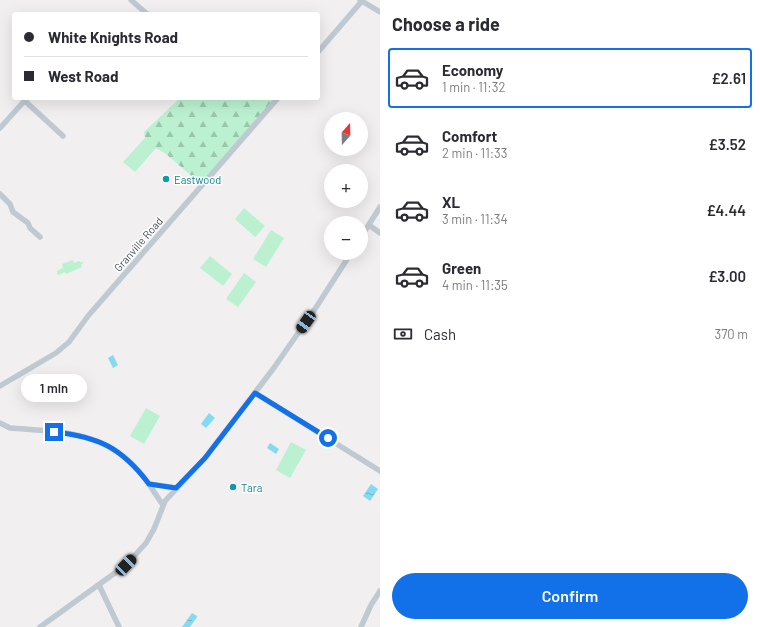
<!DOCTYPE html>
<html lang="en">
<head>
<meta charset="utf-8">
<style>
  body { margin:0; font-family:Barlow,sans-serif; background:#f7f7f7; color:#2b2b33; height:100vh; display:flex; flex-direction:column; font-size:15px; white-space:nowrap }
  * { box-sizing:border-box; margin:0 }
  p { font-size:13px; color:#7c7c81 }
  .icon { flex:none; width:22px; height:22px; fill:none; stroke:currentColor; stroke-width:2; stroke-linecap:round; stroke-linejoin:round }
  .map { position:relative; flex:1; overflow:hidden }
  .side { display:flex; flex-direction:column; background:#fff; width:380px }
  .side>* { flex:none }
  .guide { position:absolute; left:12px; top:12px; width:308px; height:88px; border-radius:4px; box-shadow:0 4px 16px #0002; display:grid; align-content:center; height:88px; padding:0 12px; background:#fff }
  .needle { width:26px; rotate:20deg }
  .fabs { position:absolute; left:324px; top:112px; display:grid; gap:8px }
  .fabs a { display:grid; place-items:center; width:44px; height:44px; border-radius:50%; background:#fff; box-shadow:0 4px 16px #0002; font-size:20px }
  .end { position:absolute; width:18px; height:18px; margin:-9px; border:5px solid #1270e8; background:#fff; box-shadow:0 0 0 2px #fff }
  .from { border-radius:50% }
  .bubble { position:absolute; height:28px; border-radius:14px; background:#fff; box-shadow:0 4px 16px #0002; font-size:13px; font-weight:600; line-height:28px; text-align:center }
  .car { position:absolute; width:12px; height:24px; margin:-12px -6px; border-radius:5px; box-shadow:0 0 3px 1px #0007; background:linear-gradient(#222 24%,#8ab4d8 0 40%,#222 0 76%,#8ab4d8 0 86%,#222 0) }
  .guide b { display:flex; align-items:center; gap:14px; height:38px; font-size:15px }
  .guide b+b { border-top:1px solid #e1e1e2 }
  .guide i { width:10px; height:10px; background:#2b2b33 }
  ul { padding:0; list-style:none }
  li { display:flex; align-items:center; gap:12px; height:60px; margin:0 8px 6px; padding:0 4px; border:2px solid transparent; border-radius:4px }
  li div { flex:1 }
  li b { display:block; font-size:15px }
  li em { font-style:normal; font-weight:600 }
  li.selected { border-color:#1270e8 }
  li>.icon { width:36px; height:36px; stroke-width:1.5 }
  h2 { padding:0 12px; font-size:18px; line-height:48px }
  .pay { display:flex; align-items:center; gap:10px; height:44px; padding:0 12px; font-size:15px }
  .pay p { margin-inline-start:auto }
  .action { display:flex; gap:8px; margin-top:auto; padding:8px 12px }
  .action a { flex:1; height:46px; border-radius:24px; background:#1270e8; color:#fff; font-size:16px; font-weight:600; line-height:46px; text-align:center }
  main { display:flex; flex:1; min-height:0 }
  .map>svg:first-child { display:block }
  .grass { fill:#bbf1d0 }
  .forest { fill:url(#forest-firs) }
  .water { fill:url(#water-ripples) }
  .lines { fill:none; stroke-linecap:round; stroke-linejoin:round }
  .minor { stroke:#bfc9d1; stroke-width:5.5 }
  .route { stroke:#1270e8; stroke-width:5 }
  .culture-dot { fill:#0f9aa8; stroke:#fff; stroke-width:1.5 }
  .labels { text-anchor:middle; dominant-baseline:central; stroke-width:3; stroke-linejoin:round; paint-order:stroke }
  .culture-label { font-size:11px; fill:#0d838f; stroke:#fff; text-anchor:start }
  .street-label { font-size:11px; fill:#46525d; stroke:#fff }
</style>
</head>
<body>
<main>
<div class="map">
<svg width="380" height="627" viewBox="0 0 380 627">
  <defs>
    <pattern id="forest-firs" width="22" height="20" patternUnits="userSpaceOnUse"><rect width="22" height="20" fill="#bbf1d0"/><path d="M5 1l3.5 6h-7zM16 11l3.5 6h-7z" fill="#9ac6ac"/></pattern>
    <pattern id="water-ripples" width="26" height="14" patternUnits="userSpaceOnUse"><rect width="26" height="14" fill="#86daef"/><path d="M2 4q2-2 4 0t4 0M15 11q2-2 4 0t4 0" fill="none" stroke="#6fb3c5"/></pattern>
  </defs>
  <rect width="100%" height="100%" fill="#f1efef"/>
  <!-- grass -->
  <g class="grass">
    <polygon points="145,138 156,148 135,172 123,162"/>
    <polygon points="244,208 265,226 255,237 235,219"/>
    <polygon points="271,230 284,238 266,267 253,259"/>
    <polygon points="210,256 232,274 223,286 200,268"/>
    <polygon points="73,260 74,263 79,261 80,262 82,262 83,263 81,265 82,267 66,274 65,272 59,275 57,274 57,271 63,268 62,264"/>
    <polygon points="244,273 256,282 238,307 226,299"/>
    <polygon points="146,408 160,416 144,444 130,436"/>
    <polygon points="291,442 306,450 290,478 276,470"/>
  </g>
  <!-- forest -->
  <polygon class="forest" points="180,98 279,98 202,185 166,154 156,148 145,138 144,132"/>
  <!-- water -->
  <g class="water">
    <polygon points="113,355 118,365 113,368 108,358"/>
    <polygon points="209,413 215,418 206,428 201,424"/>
    <polygon points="270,443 279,449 276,454 267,448"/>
    <polygon points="371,484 378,489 370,501 363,496"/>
    <polygon points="192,613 197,616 197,617 190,627 182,627"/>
  </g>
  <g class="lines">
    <!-- minor -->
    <g class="minor">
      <polyline points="131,0 147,14"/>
      <polyline points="360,0 380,12"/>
      <polyline points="318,52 362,1"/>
      <polyline points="25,101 63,136"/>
      <polyline points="0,128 27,98"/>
      <polyline points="0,194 10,204 13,212 28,223 30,228 40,237"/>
      <polyline points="369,225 380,233"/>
      <polyline points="361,237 380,207"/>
      <polyline points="0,386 56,353 69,342 88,316 278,98"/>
      <polyline points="255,393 380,471"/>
      <path d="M 0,423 L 10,428 C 60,432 101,430 138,470 C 148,481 155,494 163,505"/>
      <polyline points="149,484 177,488"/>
      <polyline points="99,585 119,627"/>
      <polyline points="40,627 126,565 146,543 154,529 165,501 205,458 273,369 315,309 351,253"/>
      <polyline points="361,627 371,605 380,591"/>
    </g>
  </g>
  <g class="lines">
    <!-- route -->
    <path class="route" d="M 54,432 C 99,437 121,447 149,484 L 176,488 L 205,458 L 255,393 L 328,438"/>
  </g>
  <!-- markers -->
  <g class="culture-dot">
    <circle cx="166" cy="179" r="4"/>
    <circle cx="233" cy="487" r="4"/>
  </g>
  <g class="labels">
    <!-- culture labels -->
    <g class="culture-label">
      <text x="174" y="179">Eastwood</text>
      <text x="241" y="487">Tara</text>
    </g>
    <!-- street labels -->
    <g class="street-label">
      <text transform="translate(138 244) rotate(-49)">Granville Road</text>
    </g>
  </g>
</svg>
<div class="fabs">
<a><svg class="needle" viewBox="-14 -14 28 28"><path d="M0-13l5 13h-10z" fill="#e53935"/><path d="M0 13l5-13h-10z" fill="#7c7c81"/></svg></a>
<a>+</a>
<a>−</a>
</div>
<i class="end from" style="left:328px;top:438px"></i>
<i class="end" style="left:54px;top:432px"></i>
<div class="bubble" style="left:21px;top:374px;width:66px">1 min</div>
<i class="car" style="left:306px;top:322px;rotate:215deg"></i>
<i class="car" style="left:126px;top:565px;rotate:44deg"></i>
<div class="guide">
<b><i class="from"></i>White Knights Road</b>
<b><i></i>West Road</b>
</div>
</div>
<section class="side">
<h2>Choose a ride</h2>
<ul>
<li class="selected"><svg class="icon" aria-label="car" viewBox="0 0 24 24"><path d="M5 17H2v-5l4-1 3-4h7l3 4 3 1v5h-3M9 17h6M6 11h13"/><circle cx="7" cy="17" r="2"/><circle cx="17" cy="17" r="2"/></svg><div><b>Economy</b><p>1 min · 11:32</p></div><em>£2.61</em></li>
<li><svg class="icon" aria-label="car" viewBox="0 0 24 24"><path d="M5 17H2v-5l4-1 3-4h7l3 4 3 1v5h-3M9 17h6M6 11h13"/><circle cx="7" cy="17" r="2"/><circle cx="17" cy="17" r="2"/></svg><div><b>Comfort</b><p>2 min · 11:33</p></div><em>£3.52</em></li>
<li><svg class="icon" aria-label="car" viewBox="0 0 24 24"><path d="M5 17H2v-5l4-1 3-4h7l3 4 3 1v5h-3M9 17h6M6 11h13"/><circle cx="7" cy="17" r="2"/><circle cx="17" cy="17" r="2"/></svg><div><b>XL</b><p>3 min · 11:34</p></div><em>£4.44</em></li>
<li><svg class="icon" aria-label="car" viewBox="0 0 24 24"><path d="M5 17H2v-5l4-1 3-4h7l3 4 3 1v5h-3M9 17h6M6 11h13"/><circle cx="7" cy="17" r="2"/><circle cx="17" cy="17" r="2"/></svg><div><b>Green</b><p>4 min · 11:35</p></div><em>£3.00</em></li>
</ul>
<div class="pay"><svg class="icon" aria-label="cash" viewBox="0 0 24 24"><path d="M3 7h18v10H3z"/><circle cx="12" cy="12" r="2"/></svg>Cash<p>370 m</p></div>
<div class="action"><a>Confirm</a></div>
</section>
</main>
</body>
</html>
